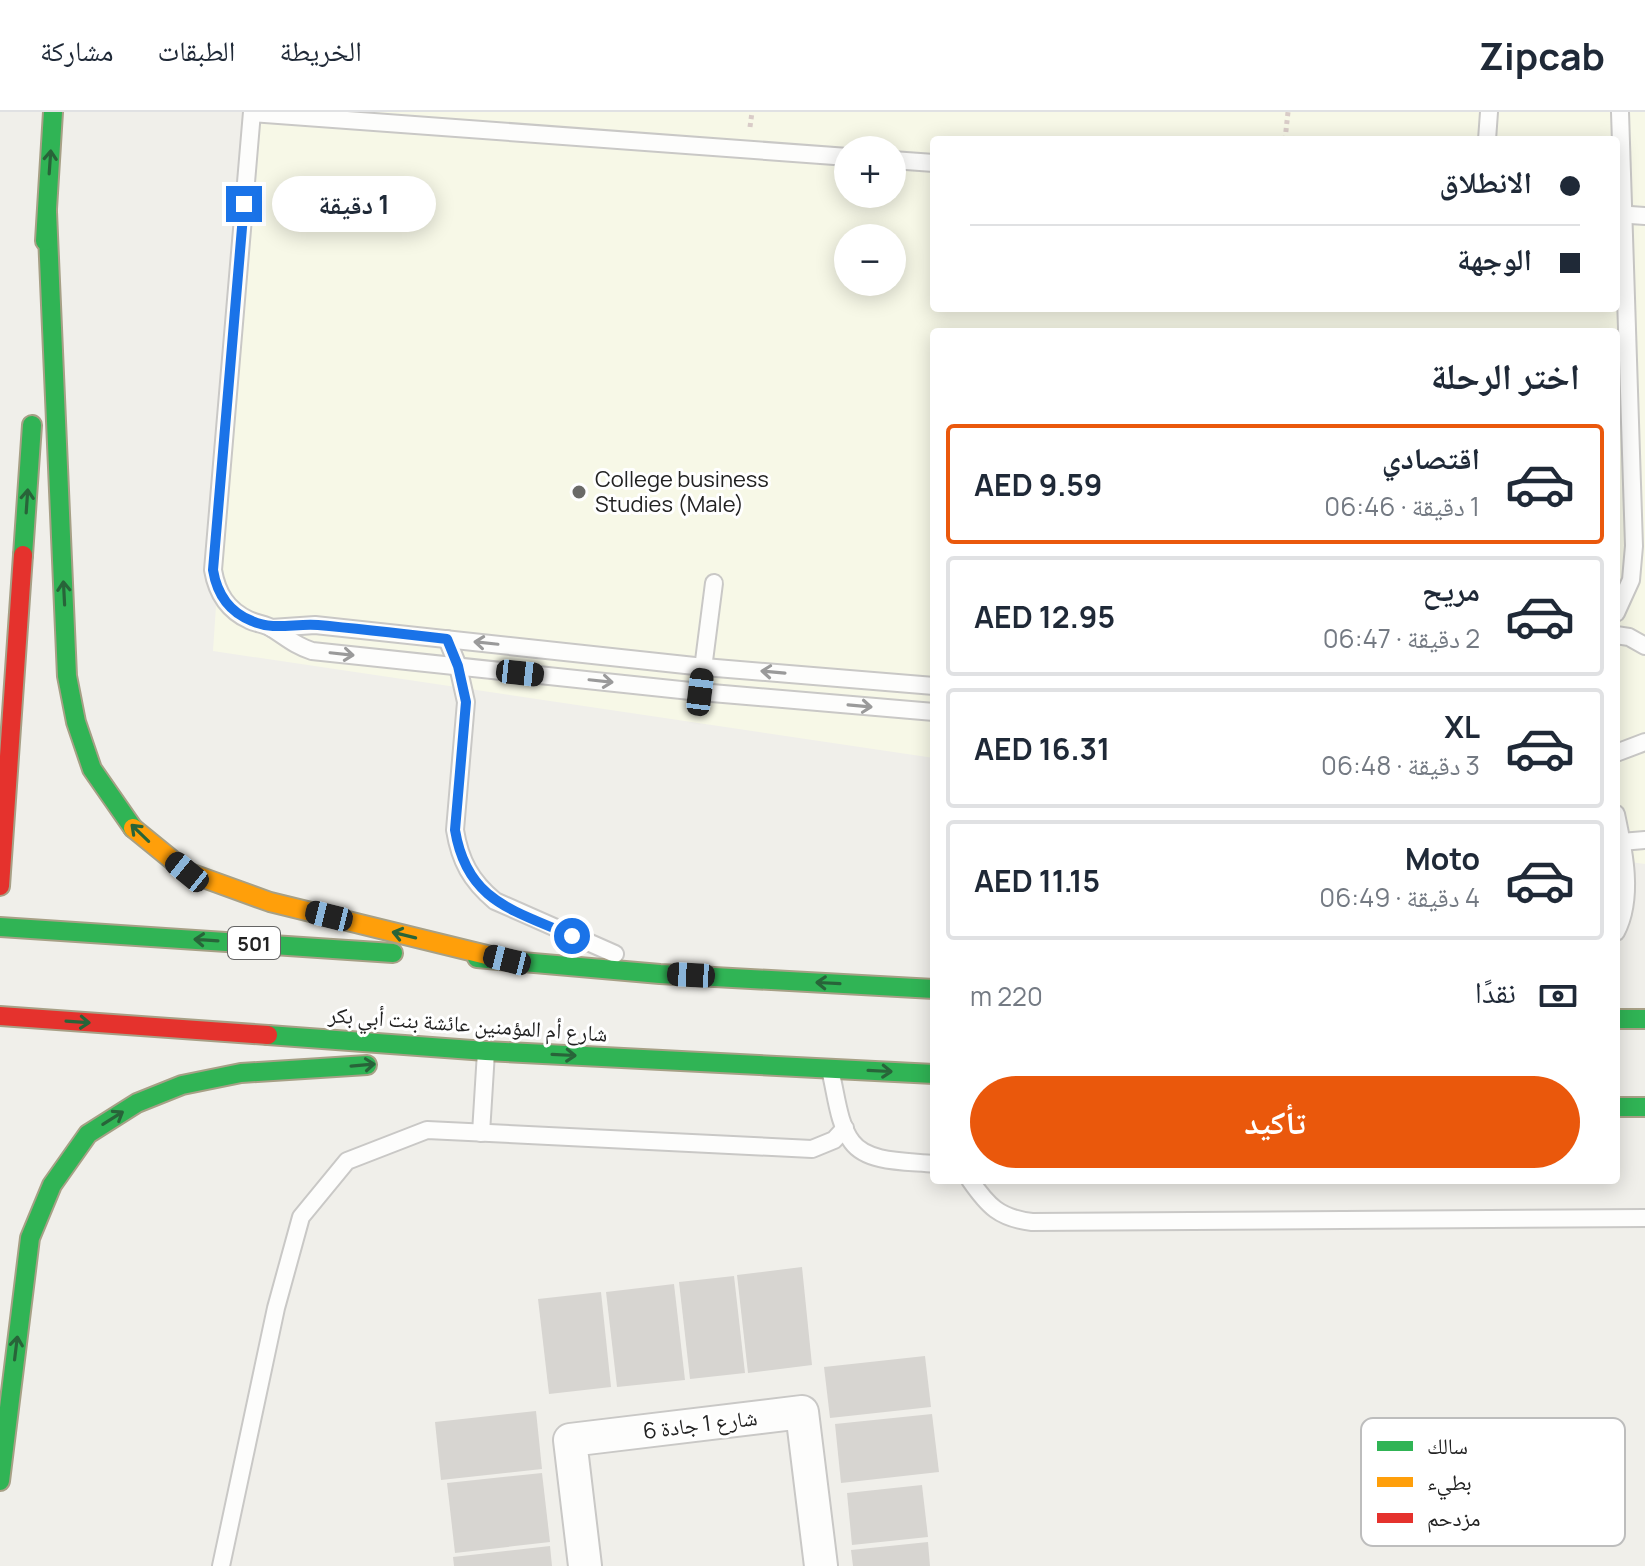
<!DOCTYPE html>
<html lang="ar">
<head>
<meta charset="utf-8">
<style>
  body { margin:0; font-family:Manrope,"Noto Naskh Arabic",sans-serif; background:#f2f2f3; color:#1f2937; direction:rtl; height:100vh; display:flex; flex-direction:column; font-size:30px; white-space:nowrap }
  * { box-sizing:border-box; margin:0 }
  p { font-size:26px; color:#747a83 }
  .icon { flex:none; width:44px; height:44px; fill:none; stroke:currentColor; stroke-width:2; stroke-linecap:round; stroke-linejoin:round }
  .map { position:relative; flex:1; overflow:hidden; direction:ltr }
  .side { position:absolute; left:930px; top:216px; width:690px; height:856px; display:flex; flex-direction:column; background:#fff; border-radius:8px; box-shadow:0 4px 20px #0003; direction:rtl }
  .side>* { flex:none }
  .hud { position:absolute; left:930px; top:24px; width:690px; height:176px; border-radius:8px; box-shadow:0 4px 20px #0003; direction:rtl; display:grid; align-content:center; height:176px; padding:0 40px; background:#fff }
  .buttons { position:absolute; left:834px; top:24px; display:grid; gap:16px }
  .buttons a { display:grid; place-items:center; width:72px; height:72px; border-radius:50%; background:#fff; box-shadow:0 4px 20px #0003; font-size:40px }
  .end { position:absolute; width:36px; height:36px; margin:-18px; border:10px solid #1a73e8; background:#fff; box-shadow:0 0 0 4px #fff }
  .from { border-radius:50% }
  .bubble { position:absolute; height:56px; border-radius:28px; background:#fff; box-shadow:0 4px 20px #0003; font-size:26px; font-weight:700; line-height:56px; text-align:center; direction:rtl }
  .car { position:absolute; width:24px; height:48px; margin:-24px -12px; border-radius:10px; box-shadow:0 0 6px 2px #0007; background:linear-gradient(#222 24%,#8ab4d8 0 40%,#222 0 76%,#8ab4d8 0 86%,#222 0) }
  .hud b { display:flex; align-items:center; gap:28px; height:76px; font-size:30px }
  .hud b+b { border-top:2px solid #e0e1e3 }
  .hud i { width:20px; height:20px; background:#1f2937 }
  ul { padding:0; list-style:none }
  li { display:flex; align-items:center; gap:24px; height:120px; margin:0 16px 12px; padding:0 24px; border:4px solid #e0e1e3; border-radius:8px }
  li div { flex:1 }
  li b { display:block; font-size:30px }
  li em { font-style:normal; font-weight:700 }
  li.active { border-color:#ea580c }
  li>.icon { width:72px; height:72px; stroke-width:1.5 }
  h2 { padding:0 40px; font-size:36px; line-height:96px }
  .pay { display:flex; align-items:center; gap:20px; height:88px; padding:0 40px; font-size:30px }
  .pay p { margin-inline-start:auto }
  .cta { display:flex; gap:16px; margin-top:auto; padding:16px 40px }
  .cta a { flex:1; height:92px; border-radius:48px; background:#ea580c; color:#fff; font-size:32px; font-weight:700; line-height:92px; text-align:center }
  header { display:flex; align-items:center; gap:48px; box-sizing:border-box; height:112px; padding:0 40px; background:#fff; border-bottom:2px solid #e0e1e3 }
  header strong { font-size:38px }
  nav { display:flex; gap:44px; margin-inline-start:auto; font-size:28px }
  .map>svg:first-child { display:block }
  .education { fill:#f7f8e7; fill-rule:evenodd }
  .building { fill:#d7d5d1 }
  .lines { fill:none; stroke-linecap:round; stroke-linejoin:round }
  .lane-casing { stroke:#c9c8c6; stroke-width:20 }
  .street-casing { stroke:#c9c8c6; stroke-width:36 }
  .fast-casing { stroke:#a7a086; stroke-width:22 }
  .slow-casing { stroke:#a7a086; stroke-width:22 }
  .jam-casing { stroke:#a7a086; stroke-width:22 }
  .path { stroke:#d9ccc8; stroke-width:5; stroke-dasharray:4 4; stroke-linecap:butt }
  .lane { stroke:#fdfdfc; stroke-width:16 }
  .street { stroke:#fdfdfc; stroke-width:32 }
  .fast { stroke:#30b455; stroke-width:18 }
  .slow { stroke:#ff9f0a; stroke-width:18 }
  .jam { stroke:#e5322d; stroke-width:18 }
  .oneway { stroke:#286439 }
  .oneway2 { stroke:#9a9a9a }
  .route { stroke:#1a73e8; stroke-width:10 }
  .poi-dot { fill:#6a6a68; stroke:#fff; stroke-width:3 }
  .labels { text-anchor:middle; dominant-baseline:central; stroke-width:6; stroke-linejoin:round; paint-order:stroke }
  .shield { fill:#fff; stroke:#646464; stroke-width:2 }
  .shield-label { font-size:20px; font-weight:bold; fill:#222 }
  .poi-label { font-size:22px; fill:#222; stroke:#fff; text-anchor:start }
  .street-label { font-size:22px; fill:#222; stroke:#fff }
  .key { fill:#fff; stroke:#bdbdbd; stroke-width:2 }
  .key-label { font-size:22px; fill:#222 }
</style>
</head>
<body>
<header>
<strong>Zipcab</strong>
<nav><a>الخريطة</a><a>الطبقات</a><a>مشاركة</a></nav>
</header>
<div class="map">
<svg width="1645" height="1454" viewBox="0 0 1645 1454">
  <rect width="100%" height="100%" fill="#f0efea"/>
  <!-- education -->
  <path class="education" d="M 249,0 L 1645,0 L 1645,752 L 1616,748 L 1616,220 L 934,220 L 934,646 L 213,539 ZM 934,28 L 1616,28 L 1616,196 L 934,196 ZM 848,38 L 892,38 L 892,82 L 848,82 ZM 848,126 L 892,126 L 892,170 L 848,170 Z"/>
  <!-- building -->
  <g class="building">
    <polygon points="802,1155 812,1253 748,1261 737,1163"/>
    <polygon points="734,1164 745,1261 690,1267 679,1170"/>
    <polygon points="674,1172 685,1268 617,1275 606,1180"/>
    <polygon points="601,1180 611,1275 549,1282 538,1187"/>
    <polygon points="925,1244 931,1295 830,1306 824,1255"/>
    <polygon points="536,1299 542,1357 441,1368 435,1310"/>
    <polygon points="932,1302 939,1360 841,1371 835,1312"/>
    <polygon points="542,1361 550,1430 455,1441 447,1371"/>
    <polygon points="922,1373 928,1425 852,1433 847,1381"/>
    <polygon points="928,1430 930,1454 853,1454 851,1438"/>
    <polygon points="550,1434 552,1454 454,1454 453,1445"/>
  </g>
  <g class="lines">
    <defs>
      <g id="lane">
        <path d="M 252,0 L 213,458 C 217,481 227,498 249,508 C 257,512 266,512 273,517 C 287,526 296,534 312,539 L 700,580 L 934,600"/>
        <polyline points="252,1 848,45"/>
        <polyline points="1487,28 1489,0"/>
        <polyline points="892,48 934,51"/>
        <polyline points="1616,102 1645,104"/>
        <polyline points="1616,501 1631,468 1634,434 1620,0"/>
        <polyline points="271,516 315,513 704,555 934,574"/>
        <polyline points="1616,523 1629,525 1645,534"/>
        <path d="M 447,527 L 458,554 L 466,590 L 455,718 C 460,749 471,769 495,789 L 615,842"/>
        <polyline points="700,580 714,471"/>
        <polyline points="1616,641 1645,630"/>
        <path d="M 1616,702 C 1624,739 1634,786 1616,820"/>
        <polyline points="1621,730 1645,728"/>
        <path d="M 830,958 C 836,980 838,1012 852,1030 C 868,1052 910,1049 934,1052"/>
        <polyline points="481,1021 486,940"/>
        <path d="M 970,1068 C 988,1094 999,1106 1032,1110 L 1645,1106"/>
        <polyline points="221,1454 276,1196 301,1105 347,1049 427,1018 812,1037 834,1028 845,1016"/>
      </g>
      <polyline id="street" points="585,1454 570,1328 802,1300 821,1454"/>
      <g id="fast">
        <polyline points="47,100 67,564 76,610 92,657 133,716"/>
        <polyline points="45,129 53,0"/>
        <polyline points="23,443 32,313"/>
        <polyline points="0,815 393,841"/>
        <polyline points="477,846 660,862 934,877"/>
        <polyline points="1616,907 1645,907"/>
        <polyline points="268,923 486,939 934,962"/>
        <polyline points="1616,995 1645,995"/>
        <polyline points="0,1369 30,1126 52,1073 88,1022 137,991 182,973 241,961 367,953"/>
      </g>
      <polyline id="slow" points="133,716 187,760 270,790 507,848"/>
      <g id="jam">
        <polyline points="0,774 23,443"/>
        <polyline points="0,904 268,923"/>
      </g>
    </defs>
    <!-- lane casing -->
    <use href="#lane" class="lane-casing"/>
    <!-- street casing -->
    <use href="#street" class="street-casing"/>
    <!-- fast casing -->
    <use href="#fast" class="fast-casing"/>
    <!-- slow casing -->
    <use href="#slow" class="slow-casing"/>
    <!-- jam casing -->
    <use href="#jam" class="jam-casing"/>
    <!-- path -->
    <g class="path">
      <polyline points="750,15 752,0"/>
      <polyline points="1285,28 1288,0"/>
    </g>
    <!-- lane -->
    <use href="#lane" class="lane"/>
    <!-- street -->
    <use href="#street" class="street"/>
    <!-- fast -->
    <use href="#fast" class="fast"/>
    <!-- slow -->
    <use href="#slow" class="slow"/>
    <!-- jam -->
    <use href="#jam" class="jam"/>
  </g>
  <!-- one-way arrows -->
  <defs><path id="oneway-shaft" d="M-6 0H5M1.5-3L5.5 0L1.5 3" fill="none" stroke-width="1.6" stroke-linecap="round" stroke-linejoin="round" transform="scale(2)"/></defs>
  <g class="oneway">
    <use href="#oneway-shaft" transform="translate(50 50) rotate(-86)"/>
    <use href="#oneway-shaft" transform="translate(27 389) rotate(-86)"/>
    <use href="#oneway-shaft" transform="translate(64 481) rotate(-93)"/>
    <use href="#oneway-shaft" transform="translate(140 721) rotate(-136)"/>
    <use href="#oneway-shaft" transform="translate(404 823) rotate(-166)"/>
    <use href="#oneway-shaft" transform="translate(206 828) rotate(-176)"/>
    <use href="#oneway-shaft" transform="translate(828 871) rotate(-177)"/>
    <use href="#oneway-shaft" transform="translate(78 910) rotate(4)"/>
    <use href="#oneway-shaft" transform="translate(564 943) rotate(3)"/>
    <use href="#oneway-shaft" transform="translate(363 953) rotate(-5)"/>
    <use href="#oneway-shaft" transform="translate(880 959) rotate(3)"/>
    <use href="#oneway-shaft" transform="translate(113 1006) rotate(-32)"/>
    <use href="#oneway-shaft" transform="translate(16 1236) rotate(-83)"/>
  </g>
  <g class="oneway2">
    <use href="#oneway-shaft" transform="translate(486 531) rotate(-174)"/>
    <use href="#oneway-shaft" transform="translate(342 542) rotate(6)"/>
    <use href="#oneway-shaft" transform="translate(773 560) rotate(-175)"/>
    <use href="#oneway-shaft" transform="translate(601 569) rotate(6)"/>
    <use href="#oneway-shaft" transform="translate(860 594) rotate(5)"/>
  </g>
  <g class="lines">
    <!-- route -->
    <path class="route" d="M 244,92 L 213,458 C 217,482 229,500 252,509 C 274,519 295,511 318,513 C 361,517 404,522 447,527 L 458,554 L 466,590 L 455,718 C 467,790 514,798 572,824"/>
  </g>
  <!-- markers -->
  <circle class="poi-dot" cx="579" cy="380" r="8"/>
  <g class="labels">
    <!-- shield labels -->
    <rect class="shield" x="228" y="815" width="52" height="32" rx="6"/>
    <g class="shield-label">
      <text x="254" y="831">501</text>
    </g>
    <!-- poi labels -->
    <g class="poi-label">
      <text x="595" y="367">College business<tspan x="595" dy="25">Studies (Male)</tspan></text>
    </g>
    <!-- street labels -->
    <g class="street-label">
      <text transform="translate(468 912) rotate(4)">شارع أم المؤمنين عائشة بنت أبي بكر</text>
      <text transform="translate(700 1312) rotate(-7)">شارع 1 جادة 6</text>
    </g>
  </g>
  <!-- legend -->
  <rect x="1361" y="1306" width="264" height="128" rx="12" class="key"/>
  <rect x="1377" y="1329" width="36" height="10" fill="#30b455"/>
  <rect x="1377" y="1365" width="36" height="10" fill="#ff9f0a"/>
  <rect x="1377" y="1401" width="36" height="10" fill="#e5322d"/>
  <g class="key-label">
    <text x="1427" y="1342">سالك</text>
    <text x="1427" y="1378">بطيء</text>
    <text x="1427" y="1414">مزدحم</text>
  </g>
</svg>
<div class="buttons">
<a>+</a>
<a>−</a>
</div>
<i class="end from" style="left:572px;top:824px"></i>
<i class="end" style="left:244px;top:92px"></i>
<div class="bubble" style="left:272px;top:64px;width:164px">1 دقيقة</div>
<i class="car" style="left:520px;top:561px;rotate:96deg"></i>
<i class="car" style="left:700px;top:580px;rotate:7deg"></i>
<i class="car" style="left:187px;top:760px;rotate:309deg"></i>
<i class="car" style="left:329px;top:804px;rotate:284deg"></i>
<i class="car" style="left:507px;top:848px;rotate:284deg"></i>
<i class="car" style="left:691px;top:863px;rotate:273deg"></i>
<div class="hud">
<b><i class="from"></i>الانطلاق</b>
<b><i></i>الوجهة</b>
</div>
<section class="side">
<h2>اختر الرحلة</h2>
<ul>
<li class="active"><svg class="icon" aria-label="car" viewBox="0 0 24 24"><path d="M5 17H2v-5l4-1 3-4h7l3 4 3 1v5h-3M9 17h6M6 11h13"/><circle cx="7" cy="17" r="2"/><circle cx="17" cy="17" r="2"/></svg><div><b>اقتصادي</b><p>1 دقيقة · 06:46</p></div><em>AED 9.59</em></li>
<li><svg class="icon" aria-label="car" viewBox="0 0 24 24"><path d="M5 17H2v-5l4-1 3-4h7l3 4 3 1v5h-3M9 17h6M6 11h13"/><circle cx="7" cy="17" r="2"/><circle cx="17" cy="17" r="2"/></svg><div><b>مريح</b><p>2 دقيقة · 06:47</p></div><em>AED 12.95</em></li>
<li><svg class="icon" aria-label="car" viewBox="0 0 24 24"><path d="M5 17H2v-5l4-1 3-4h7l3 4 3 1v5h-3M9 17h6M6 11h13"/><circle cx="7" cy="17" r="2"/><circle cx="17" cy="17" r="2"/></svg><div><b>XL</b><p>3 دقيقة · 06:48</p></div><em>AED 16.31</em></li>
<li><svg class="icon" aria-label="car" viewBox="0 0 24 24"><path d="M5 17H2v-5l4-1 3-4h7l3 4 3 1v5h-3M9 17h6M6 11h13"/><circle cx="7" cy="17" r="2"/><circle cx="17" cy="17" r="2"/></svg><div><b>Moto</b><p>4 دقيقة · 06:49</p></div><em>AED 11.15</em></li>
</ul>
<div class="pay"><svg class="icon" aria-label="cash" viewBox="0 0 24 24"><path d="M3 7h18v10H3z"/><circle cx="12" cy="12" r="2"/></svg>نقدًا<p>220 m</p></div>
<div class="cta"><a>تأكيد</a></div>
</section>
</div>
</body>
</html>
